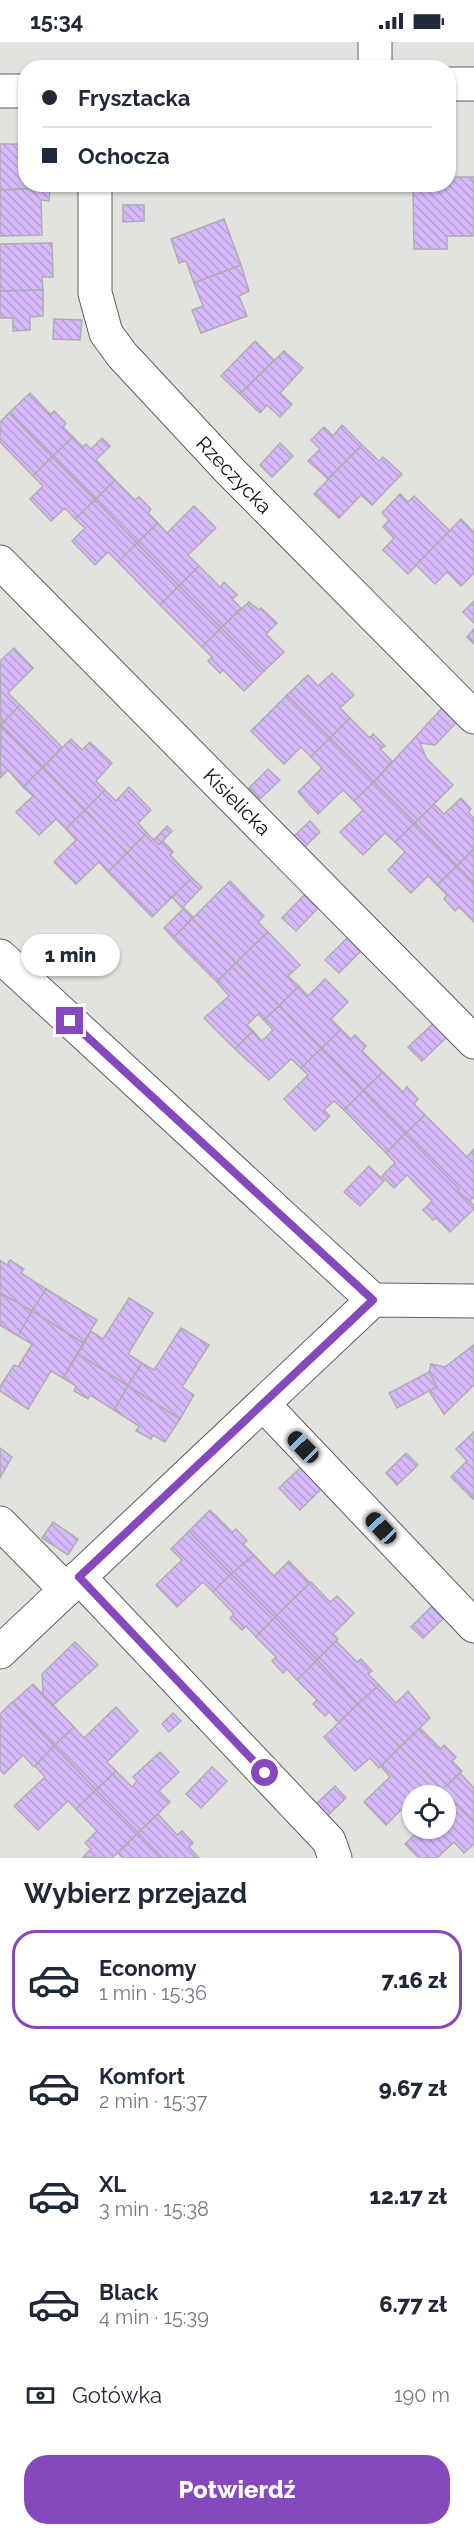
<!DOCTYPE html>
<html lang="pl">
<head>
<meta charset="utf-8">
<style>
  body { margin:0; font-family:Raleway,sans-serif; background:#f6f6f7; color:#1f2937; height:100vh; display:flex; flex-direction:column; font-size:22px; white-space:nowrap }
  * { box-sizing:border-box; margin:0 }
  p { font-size:20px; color:#747a83 }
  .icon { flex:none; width:33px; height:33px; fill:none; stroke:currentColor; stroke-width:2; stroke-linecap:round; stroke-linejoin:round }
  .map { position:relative; height:1816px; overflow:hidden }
  .sheet { display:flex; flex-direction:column; background:#fff; flex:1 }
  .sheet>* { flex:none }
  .top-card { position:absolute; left:18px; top:18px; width:438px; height:132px; border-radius:24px; box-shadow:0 2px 4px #0004; display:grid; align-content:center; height:132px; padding:0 24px; background:#fff }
  .tools { position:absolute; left:402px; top:1743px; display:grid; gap:12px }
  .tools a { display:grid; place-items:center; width:54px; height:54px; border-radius:50%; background:#fff; box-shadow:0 2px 4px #0004; font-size:30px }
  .end { position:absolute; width:27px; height:27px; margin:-14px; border:8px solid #8548bd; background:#fff; box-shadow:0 0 0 3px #fff }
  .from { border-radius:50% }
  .bubble { position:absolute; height:42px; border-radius:21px; background:#fff; box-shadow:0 2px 4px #0004; font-size:20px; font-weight:800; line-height:42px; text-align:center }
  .car { position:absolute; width:18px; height:36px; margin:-18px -9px; border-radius:8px; box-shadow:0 0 4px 2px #0007; background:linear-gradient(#222 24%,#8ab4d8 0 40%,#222 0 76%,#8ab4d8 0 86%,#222 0) }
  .top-card b { display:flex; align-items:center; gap:21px; height:57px; font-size:22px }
  .top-card b+b { border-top:2px solid #e0e1e3 }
  .top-card i { width:15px; height:15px; background:#1f2937 }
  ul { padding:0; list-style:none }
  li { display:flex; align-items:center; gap:18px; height:99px; margin:0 12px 9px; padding:0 12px; border:3px solid transparent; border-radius:24px }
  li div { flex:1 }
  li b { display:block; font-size:22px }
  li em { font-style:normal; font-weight:800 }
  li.active { border-color:#8548bd }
  li>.icon { width:54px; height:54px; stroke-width:1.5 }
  h2 { padding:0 24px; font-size:27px; line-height:72px }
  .pay { display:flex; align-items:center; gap:15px; height:66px; padding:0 24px; font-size:22px }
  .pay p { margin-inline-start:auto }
  .action { display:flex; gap:12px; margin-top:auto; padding:12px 24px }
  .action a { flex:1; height:69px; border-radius:24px; background:#8548bd; color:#fff; font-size:24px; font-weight:800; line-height:69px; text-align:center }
  .status { display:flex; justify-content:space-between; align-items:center; height:42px; padding:0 30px; background:#fff; direction:ltr }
  .status svg { height:16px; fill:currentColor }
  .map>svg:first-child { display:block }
  .building { fill:url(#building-back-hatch); stroke:#aeadb0; stroke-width:1.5 }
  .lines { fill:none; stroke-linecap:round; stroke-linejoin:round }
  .street-casing { stroke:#5f605c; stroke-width:35 }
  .secondary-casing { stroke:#5f605c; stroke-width:35 }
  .street { stroke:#fff; stroke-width:33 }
  .secondary { stroke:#fff; stroke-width:33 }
  .route { stroke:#8548bd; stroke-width:8 }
  .labels { text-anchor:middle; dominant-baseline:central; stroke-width:4.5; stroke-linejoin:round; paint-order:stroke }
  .street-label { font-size:20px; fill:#0e0f0d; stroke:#fff }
</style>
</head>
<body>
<div class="status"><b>15:34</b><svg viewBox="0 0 49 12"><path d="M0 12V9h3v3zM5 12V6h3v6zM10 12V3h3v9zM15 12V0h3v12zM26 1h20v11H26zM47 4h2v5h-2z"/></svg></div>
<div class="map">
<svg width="474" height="1816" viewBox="0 0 474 1816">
  <defs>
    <pattern id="building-back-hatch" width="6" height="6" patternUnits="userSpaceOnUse" patternTransform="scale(1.5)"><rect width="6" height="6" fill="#d7b9fb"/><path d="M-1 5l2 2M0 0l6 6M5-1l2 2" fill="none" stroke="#b79ed6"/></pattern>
  </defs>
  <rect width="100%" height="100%" fill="#e2e3df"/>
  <!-- building -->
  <g class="building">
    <polygon points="0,102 26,102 26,142 40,142 40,146 0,148"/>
    <polygon points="448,135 474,135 474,194 447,194 447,207 414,207 413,146 443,146 443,142 448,142"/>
    <polygon points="50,146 49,159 41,158 42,193 0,194 0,148"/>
    <polygon points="123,163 144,163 144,179 123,180"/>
    <polygon points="224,177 241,223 194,241 186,219 179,221 171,197"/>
    <polygon points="52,201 53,235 42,235 43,248 0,249 0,202"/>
    <polygon points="241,223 249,249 239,254 247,274 201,291 192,268 203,264 194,241"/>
    <polygon points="43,248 43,274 30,275 30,288 13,289 13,276 0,276 0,249"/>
    <polygon points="54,277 82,278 80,298 53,297"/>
    <polygon points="255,299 274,318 240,352 221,334"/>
    <polygon points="284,309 303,326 280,351 292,362 280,375 267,363 260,371 240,352"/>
    <polygon points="30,351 51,373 54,369 66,381 63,385 73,395 52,415 9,371"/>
    <polygon points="9,371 52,415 33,434 0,400 0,380"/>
    <polygon points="342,383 362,403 328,437 308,419 320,407 311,398 324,385 333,394"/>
    <polygon points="73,395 83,405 86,402 91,407 102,396 110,404 96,418 115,438 95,458 52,415"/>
    <polygon points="280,401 293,414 272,435 260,423"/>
    <polygon points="362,403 379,419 383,415 402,432 372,463 361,453 339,476 314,452"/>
    <polygon points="52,415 95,458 75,477 65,466 51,479 30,457 43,444 33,434"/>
    <polygon points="115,438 135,458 139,455 151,467 148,471 158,481 137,501 95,458"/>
    <polygon points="400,452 408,460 414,454 450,489 408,532 383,508 394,496 383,485 389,478 382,471"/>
    <polygon points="95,458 137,501 118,520 108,510 95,523 72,499 85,486 75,477"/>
    <polygon points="194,464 216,486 188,513 199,524 179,544 137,501 158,481 167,491"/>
    <polygon points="461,477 474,490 474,531 461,544 447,530 435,542 416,523"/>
    <polygon points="137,501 179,544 160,563 118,520"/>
    <polygon points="199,524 220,545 224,540 237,553 232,557 241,566 221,586 179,544"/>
    <polygon points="179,544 221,586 202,605 160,563"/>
    <polygon points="474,559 474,581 463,570"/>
    <polygon points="249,560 259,568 261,566 277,581 266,592 284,610 264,629 221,586"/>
    <polygon points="221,586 264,629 244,649 223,628 220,631 208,619 212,615 202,605"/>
    <polygon points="474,587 474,602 467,595"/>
    <polygon points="14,606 33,626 8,651 20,663 1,683 0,619"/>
    <polygon points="332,631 354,653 340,666 350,676 330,696 287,653 308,633 318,644"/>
    <polygon points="287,653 330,696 311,715 301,705 284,722 251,689"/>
    <polygon points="20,663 62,705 43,725 1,683"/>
    <polygon points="442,666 456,681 435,703 420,701 427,717 453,743 415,781 374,740"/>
    <polygon points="350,676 370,696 373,692 385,704 380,707 392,719 374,740 330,696"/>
    <polygon points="1,683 43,725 23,745 8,728 0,736"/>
    <polygon points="330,696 374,740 354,759 343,748 318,772 298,750 322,726 311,715"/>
    <polygon points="71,697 82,708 90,700 112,721 96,739 105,748 85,768 43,725"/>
    <polygon points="43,725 85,768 66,787 56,777 39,793 16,770 33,754 23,745"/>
    <polygon points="268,727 280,738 260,757 249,746"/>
    <polygon points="374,740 415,781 395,800 385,791 363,813 340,790 363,768 354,759"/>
    <polygon points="129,745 151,768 138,781 147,791 127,811 85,768 105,748 116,759"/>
    <polygon points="461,756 471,767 468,770 474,776 474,807 457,824 415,781 434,762 444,772"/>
    <polygon points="85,768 127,811 108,830 99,820 76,842 54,820 76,798 66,787"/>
    <polygon points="310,779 320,790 301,809 291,797"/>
    <polygon points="415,781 457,824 437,843 428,834 411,851 388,828 405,810 395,800"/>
    <polygon points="167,784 172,789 159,803 154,798"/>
    <polygon points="147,791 159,803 163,799 173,810 170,813 192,836 171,856 127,811"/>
    <polygon points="474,807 474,841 457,824"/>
    <polygon points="127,811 171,856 152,875 108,830"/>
    <polygon points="457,824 474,841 474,880 459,865 455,869 444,857 447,853 437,843"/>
    <polygon points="192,836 202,845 182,866 172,855"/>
    <polygon points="230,839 264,874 258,880 268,890 236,921 192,877"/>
    <polygon points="307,850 320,864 296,889 282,876"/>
    <polygon points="184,866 193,875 173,896 164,886"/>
    <polygon points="192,877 236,921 217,940 173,896"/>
    <polygon points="268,890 300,923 288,934 299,944 279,964 236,921"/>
    <polygon points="349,894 363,907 339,931 325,918"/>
    <polygon points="236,921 279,964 264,978 258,972 247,983 253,989 235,1007 204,976 229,954 217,940"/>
    <polygon points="325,937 348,960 331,977 341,987 321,1007 279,964 299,944 308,954"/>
    <polygon points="279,964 321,1007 301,1026 291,1017 269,1038 235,1007 253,989 262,999 273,988 264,978"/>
    <polygon points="435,980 448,994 422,1019 408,1005"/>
    <polygon points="341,987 351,997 355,993 366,1004 362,1009 383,1030 363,1049 321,1007"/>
    <polygon points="321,1007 363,1049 344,1068 334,1059 324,1068 330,1074 315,1089 284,1057 308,1033 301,1026"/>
    <polygon points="383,1030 403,1050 407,1045 418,1057 414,1062 425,1073 405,1092 363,1049"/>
    <polygon points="363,1049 405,1092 386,1111 344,1068"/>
    <polygon points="425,1073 467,1115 474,1107 474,1155 470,1159 457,1149 459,1147 405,1092"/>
    <polygon points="405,1092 459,1147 457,1149 474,1163 474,1167 450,1190 436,1176 433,1178 423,1168 432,1159 407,1133 394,1146 382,1134 395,1121 386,1111"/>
    <polygon points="369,1124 384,1139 360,1164 344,1150"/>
    <polygon points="0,1218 7,1223 10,1218 24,1227 21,1231 46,1247 32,1269 0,1251"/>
    <polygon points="46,1247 97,1278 83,1301 32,1269"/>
    <polygon points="0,1251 32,1269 18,1294 0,1283"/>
    <polygon points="129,1256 153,1271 128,1312 142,1321 128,1344 78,1312 91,1289 103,1297"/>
    <polygon points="32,1269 83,1301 63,1336 51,1329 28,1367 0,1349 0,1345 14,1323 18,1325 32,1302 18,1294"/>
    <polygon points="181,1286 209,1303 182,1345 194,1353 180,1377 128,1344 142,1321 154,1328"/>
    <polygon points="474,1303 474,1343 444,1372 429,1349 437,1345 429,1330 431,1322 445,1325"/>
    <polygon points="78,1312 128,1344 114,1368 90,1353 88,1357 74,1349 76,1344 63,1336"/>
    <polygon points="429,1330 437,1345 397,1366 389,1351"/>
    <polygon points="128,1344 180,1377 165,1400 153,1393 151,1397 136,1389 139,1384 114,1368"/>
    <polygon points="474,1390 474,1457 473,1457 451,1435 467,1419 456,1407"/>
    <polygon points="0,1406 12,1415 0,1436"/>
    <polygon points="406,1411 418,1423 397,1443 386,1431"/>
    <polygon points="301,1425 322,1446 300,1468 279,1446"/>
    <polygon points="210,1468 232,1490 236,1487 247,1499 243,1502 254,1513 231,1532 189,1489"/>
    <polygon points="53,1480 78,1497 68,1513 42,1496"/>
    <polygon points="189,1489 231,1532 213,1550 203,1540 177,1565 156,1543 182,1518 171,1507"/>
    <polygon points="254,1513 274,1534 289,1519 310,1541 275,1575 231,1532"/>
    <polygon points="231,1532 275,1575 256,1595 246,1584 242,1588 230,1576 234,1572 213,1550"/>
    <polygon points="311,1540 330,1560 337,1554 354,1571 333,1592 338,1597 317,1618 275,1575"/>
    <polygon points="433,1563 445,1575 423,1596 411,1585"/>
    <polygon points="275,1575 317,1618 297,1638 287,1627 283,1631 272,1619 276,1615 256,1595"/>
    <polygon points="336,1599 357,1620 361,1617 372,1629 368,1632 379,1643 358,1662 317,1618"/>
    <polygon points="75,1600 98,1623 53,1663 43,1653 42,1632"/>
    <polygon points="317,1618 358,1662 339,1681 329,1670 325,1674 313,1662 317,1658 297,1638"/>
    <polygon points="33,1642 74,1685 54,1704 12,1661"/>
    <polygon points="379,1643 396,1661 408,1649 430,1676 400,1705 358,1662"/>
    <polygon points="12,1660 54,1704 34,1725 23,1713 4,1732 0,1728 0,1672"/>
    <polygon points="358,1662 400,1705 379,1726 370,1716 355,1729 324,1695"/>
    <polygon points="116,1665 138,1689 107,1720 116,1729 96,1748 54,1704 74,1685 84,1696"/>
    <polygon points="173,1671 181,1679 169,1690 162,1682"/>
    <polygon points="420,1686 441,1707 444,1703 456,1715 452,1719 462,1729 442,1748 400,1705"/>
    <polygon points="54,1704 96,1748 76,1767 68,1759 38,1788 14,1764 45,1735 35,1724"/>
    <polygon points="400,1705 442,1748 437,1754 412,1754 412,1757 386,1783 364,1760 390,1735 381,1724"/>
    <polygon points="160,1710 179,1730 159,1749 170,1760 138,1791 96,1748 116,1729 132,1745 137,1739 133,1735"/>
    <polygon points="212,1725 227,1739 201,1766 186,1752"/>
    <polygon points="460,1731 474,1746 474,1781 442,1748"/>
    <polygon points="335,1744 346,1756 325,1776 314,1764"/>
    <polygon points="96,1748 138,1791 112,1816 83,1815 91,1807 85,1801 97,1789 76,1767"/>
    <polygon points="442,1748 474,1781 474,1802 464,1811 454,1800 437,1816 419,1816 405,1802 422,1786 446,1786 446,1754 437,1754"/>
    <polygon points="158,1772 177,1793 182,1789 193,1801 189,1805 199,1816 162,1816 138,1791"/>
    <polygon points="138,1791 162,1816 123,1816 118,1811"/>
  </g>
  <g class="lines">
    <defs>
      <g id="street">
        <polyline points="375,0 375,26"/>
        <polyline points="95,142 95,251 106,291 122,313 231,430 474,675"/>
        <polyline points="0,520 474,1000"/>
        <polyline points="0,914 373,1258"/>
        <polyline points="263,1362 474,1584"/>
        <polyline points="0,1481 66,1548"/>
        <polyline points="79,1535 329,1799 335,1816"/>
        <polyline points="0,1610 373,1258 474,1259"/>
      </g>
      <g id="secondary">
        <polyline points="448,42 474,42"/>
        <polyline points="0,49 26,49"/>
      </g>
    </defs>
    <!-- street casing -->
    <use href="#street" class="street-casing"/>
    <!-- secondary casing -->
    <use href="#secondary" class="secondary-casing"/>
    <!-- street -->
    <use href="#street" class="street"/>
    <!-- secondary -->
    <use href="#secondary" class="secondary"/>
  </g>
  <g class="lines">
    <!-- route -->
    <polyline class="route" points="70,979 373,1258 79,1535 265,1731"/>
  </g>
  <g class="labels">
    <!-- street labels -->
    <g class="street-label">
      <text transform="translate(234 433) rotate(46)">Rzeczycka</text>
      <text transform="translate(237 760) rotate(45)">Kisielicka</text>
    </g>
  </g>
</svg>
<div class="tools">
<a><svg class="icon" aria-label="locate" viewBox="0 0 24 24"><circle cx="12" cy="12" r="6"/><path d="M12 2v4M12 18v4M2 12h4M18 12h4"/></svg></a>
</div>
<i class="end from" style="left:265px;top:1731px"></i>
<i class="end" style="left:70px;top:979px"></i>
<div class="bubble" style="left:21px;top:892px;width:99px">1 min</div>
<i class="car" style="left:303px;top:1405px;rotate:316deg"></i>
<i class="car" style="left:381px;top:1486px;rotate:317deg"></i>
<div class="top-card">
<b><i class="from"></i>Frysztacka</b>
<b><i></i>Ochocza</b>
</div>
</div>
<section class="sheet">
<h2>Wybierz przejazd</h2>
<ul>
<li class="active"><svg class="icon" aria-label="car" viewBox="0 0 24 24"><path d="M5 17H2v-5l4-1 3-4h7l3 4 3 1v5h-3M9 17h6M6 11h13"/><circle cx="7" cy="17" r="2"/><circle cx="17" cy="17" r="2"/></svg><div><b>Economy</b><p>1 min · 15:36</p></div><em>7.16 zł</em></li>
<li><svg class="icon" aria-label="car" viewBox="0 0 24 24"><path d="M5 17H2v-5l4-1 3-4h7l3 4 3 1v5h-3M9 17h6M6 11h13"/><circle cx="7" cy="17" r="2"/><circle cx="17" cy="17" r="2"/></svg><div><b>Komfort</b><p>2 min · 15:37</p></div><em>9.67 zł</em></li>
<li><svg class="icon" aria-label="car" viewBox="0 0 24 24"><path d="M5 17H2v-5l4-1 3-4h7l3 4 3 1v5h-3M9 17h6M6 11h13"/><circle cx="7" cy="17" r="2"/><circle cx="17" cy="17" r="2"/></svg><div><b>XL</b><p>3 min · 15:38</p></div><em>12.17 zł</em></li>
<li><svg class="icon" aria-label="car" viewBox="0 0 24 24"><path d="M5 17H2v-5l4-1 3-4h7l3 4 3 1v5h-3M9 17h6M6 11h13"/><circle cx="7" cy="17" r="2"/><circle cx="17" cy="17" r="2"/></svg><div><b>Black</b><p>4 min · 15:39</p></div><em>6.77 zł</em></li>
</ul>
<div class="pay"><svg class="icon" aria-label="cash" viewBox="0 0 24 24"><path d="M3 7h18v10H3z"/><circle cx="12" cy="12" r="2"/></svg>Gotówka<p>190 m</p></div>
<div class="action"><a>Potwierdź</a></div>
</section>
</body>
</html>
